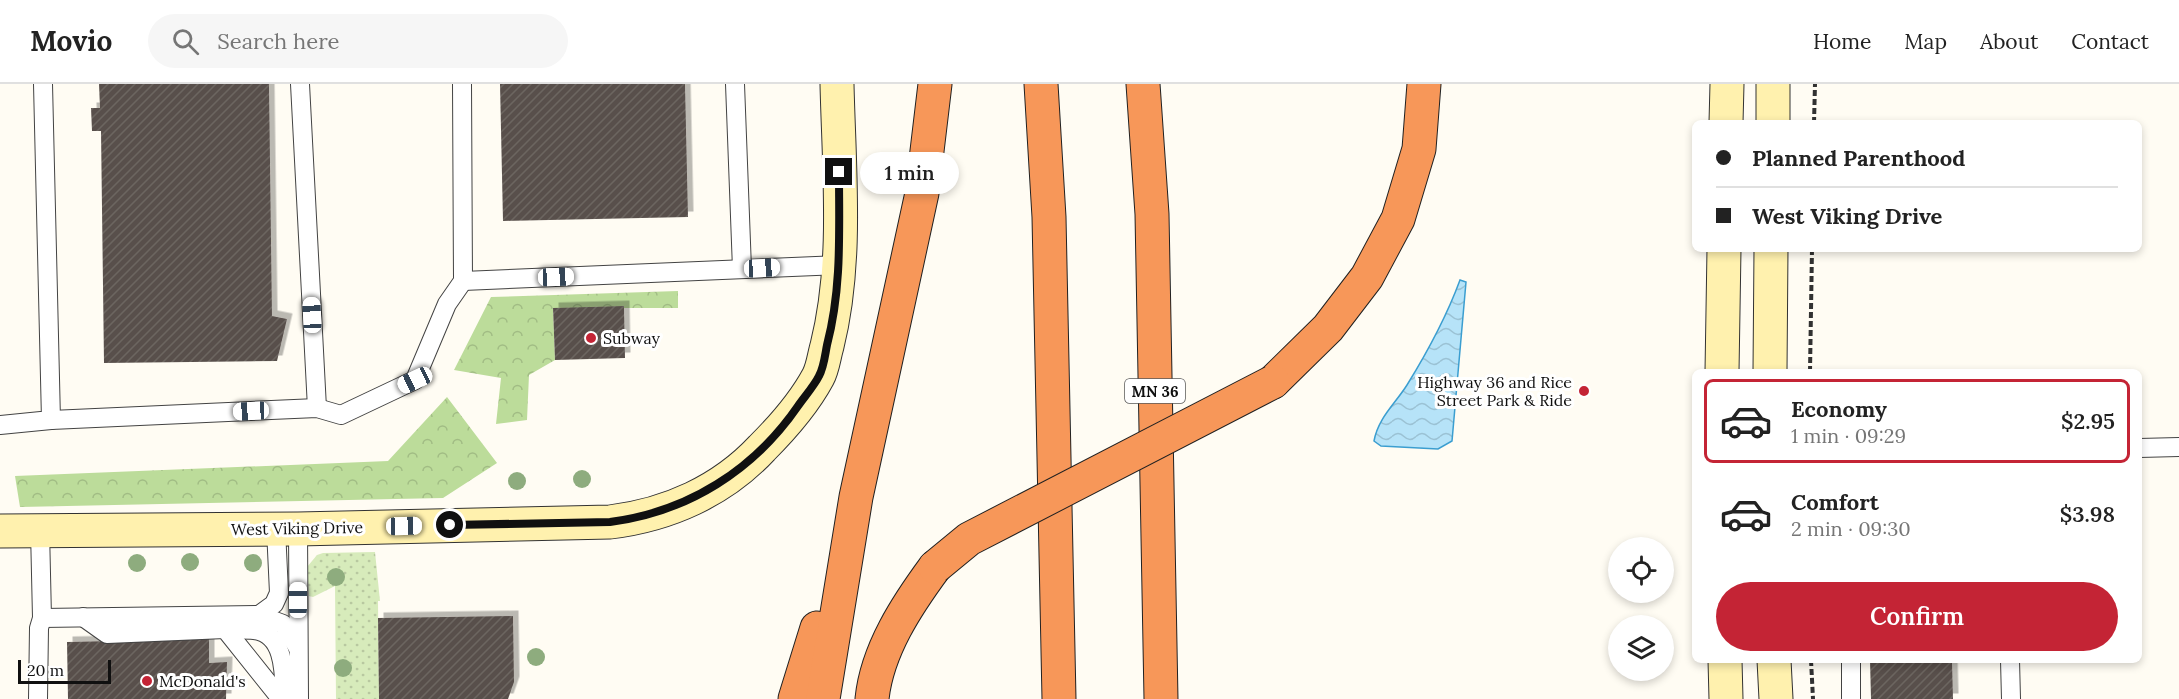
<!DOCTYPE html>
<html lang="en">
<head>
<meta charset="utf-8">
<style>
  body { margin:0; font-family:Lora,serif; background:#f6f6f6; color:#222; height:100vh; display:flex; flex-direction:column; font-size:22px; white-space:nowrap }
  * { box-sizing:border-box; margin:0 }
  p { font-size:20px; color:#767676 }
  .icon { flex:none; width:33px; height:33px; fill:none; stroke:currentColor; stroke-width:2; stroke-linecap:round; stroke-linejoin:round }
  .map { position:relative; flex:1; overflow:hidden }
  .sheet { position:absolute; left:1692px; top:285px; width:450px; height:294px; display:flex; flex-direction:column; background:#fff; border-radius:9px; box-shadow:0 3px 9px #0003 }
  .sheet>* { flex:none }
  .top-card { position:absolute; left:1692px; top:36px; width:450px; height:132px; border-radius:9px; box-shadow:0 3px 9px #0003; display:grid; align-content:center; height:132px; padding:0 24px; background:#fff }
  .buttons { position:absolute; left:1608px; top:453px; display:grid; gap:12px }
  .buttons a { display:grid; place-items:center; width:66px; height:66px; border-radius:50%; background:#fff; box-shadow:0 3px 9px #0003; font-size:30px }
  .scale { position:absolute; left:18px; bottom:15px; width:93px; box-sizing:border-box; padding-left:6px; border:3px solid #101010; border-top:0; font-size:16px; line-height:21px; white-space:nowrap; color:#101010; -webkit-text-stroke:4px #fff; paint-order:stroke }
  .end { position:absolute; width:27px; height:27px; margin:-14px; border:8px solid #101010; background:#fff; box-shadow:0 0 0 3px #fff }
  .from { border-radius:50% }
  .bubble { position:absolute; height:42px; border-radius:21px; background:#fff; box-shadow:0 3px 9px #0003; font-size:20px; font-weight:600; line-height:42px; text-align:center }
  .car { position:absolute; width:18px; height:36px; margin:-18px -9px; border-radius:8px; box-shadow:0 0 4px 2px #0007; background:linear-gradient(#fff 24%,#345 0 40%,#fff 0 76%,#345 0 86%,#fff 0) }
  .top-card b { display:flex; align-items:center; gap:21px; height:57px; font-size:22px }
  .top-card b+b { border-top:2px solid #e0e0e0 }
  .top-card i { width:15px; height:15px; background:#222 }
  ul { padding:10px 0 0; list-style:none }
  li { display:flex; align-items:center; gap:18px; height:84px; margin:0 12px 9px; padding:0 12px; border:3px solid transparent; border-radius:9px }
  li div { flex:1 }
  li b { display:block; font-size:22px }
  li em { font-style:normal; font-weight:600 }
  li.selected { border-color:#c42435 }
  li>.icon { width:54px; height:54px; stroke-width:1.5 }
  .cta { display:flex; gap:12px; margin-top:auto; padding:12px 24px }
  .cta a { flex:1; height:69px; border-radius:36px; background:#c42435; color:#fff; font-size:24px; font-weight:600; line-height:69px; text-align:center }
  header { display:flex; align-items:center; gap:36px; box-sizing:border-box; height:84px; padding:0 30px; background:#fff; border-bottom:2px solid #e0e0e0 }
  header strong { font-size:28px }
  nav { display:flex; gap:33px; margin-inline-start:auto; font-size:21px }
  .search { width:420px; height:54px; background:#f6f6f6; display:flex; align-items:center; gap:15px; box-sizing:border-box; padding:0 21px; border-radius:33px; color:#767676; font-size:22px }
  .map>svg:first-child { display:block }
  .grass { fill:url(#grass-dots) }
  .forest { fill:url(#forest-crowns) }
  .water { fill:url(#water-waves); stroke:#3b9ed0; stroke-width:1.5 }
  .building { fill:url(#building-hatch); filter:url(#shadow) }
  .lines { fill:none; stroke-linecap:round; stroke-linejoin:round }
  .lane-casing { stroke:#434343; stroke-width:20 }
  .secondary-casing { stroke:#323232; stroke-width:35 }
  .highway-casing { stroke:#212121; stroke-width:35 }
  .path { stroke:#323232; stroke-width:4; stroke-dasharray:6 3; stroke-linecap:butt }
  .lane { stroke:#fff; stroke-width:18 }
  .secondary { stroke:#fff1ae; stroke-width:33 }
  .highway { stroke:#f79759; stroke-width:33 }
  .highway-bridge-casing { stroke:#212121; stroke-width:35; stroke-linecap:butt }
  .highway-bridge { stroke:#f79759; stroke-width:33 }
  .tree { fill:#8eac7e }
  .route { stroke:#101010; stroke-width:8 }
  .poi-dot { fill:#c42435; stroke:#fff; stroke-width:2 }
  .labels { text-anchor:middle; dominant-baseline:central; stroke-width:6; stroke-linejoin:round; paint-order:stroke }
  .shield { fill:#fff; stroke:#585858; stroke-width:1.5 }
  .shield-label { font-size:15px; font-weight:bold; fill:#101010 }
  .poi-label { font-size:16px; fill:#101010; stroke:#fff; text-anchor:start }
  .street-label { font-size:16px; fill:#101010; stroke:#fff }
</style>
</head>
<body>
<header>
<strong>Movio</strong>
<div class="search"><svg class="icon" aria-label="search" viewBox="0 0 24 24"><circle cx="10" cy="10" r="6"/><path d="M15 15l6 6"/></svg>Search here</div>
<nav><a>Home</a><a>Map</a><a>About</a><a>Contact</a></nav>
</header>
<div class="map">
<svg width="2179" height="615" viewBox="0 0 2179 615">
  <defs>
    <pattern id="grass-dots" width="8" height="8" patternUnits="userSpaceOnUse" patternTransform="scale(1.5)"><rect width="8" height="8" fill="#d7ebbb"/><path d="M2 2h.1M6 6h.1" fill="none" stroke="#b8c8a0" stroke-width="1.8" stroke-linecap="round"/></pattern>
    <pattern id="forest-crowns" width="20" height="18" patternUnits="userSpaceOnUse" patternTransform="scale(1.5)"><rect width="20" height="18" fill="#bcdc9a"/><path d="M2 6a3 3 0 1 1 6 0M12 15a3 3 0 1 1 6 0" fill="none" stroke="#a1bc84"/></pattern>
    <pattern id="water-waves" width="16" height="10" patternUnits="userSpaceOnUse" patternTransform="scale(1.5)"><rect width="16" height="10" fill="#b6e3f8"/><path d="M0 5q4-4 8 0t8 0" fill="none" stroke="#9bc2d4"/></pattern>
    <pattern id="building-hatch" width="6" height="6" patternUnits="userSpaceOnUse" patternTransform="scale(1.5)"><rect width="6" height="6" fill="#59504c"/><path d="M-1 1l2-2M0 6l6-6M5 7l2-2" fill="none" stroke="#6c6561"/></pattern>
    <filter id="shadow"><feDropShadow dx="5.5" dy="-5.5" stdDeviation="0" flood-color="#0004"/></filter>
  </defs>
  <rect width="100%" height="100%" fill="#fffcf3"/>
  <!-- grass -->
  <polygon class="grass" points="375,468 380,517 378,517 379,615 336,615 335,502 313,513 309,512 307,483 317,471 323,469"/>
  <!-- forest -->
  <g class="forest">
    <polygon points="678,207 678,224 553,224 555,276 529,291 527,336 496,340 501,294 454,286 491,213"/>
    <polygon points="447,313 497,379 443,414 20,423 15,392 388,377"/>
  </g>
  <!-- water -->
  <path class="water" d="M 1460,196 L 1466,198 L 1452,357 L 1438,365 L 1381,362 L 1374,357 C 1378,334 1395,320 1407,301 C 1428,267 1446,234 1460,196 Z"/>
  <!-- building -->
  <g class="building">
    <polygon points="99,0 269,0 272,232 287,235 277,277 104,279 101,47 92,47 91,24 100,24"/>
    <polygon points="500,0 685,0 688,133 503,137"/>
    <polygon points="624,222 625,274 555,276 553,224"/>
    <polygon points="513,532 514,598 508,615 379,615 378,534"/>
    <polygon points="209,555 209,579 227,578 226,615 68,615 67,558"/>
    <polygon points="1870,576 1952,576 1953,615 1871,615"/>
  </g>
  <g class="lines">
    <defs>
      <g id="lane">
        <polyline points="300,0 317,324"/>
        <polyline points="735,0 742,185"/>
        <polyline points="463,197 840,181"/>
        <polyline points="51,336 317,324 341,331 415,296 447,220 463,197 462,0"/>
        <polyline points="0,341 51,336 43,0"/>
        <polyline points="2139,364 2179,363"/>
        <polyline points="298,445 299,615"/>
        <polyline points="259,531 274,520 279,509 276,445"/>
        <polyline points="83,533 107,550 225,545 281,615"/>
        <polyline points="42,534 259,531 283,540 298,564"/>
        <path d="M 225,545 C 235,546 245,545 254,546 C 286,549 284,593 285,615"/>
        <polyline points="1851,576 1851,615"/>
        <polyline points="2010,576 2011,615"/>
        <polyline points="38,615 39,544 42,534 40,446"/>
      </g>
      <g id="secondary">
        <polyline points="1726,39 1727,0"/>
        <polyline points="1773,39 1773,0"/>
        <polyline points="1722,288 1724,165"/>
        <polyline points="1770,288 1771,165"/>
        <path d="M 0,447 L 298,445 L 610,438 C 668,431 722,407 762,364 C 783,343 804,319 818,293 C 823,284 824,272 827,262 C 848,178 839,87 837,0"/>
        <polyline points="1725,576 1726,615"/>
        <polyline points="1774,576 1776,615"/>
      </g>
      <g id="highway">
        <polyline points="1041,0 1049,133 1059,615"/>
        <polyline points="1143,0 1152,130 1161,615"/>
        <polyline points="1273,298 1328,244 1367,193 1398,135 1419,65 1424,0"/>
        <polyline points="795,615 817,544"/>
        <polyline points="823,615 856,413 922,109 935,0"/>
        <path d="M 872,615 C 877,566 907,521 935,483"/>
      </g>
    </defs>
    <!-- lane casing -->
    <use href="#lane" class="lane-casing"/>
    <!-- secondary casing -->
    <use href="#secondary" class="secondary-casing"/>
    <!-- highway casing -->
    <use href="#highway" class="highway-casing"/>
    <!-- path -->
    <g class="path">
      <polyline points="1814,39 1815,0"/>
      <polyline points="1810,288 1812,165"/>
      <polyline points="1811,576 1813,615"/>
    </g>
    <!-- lane -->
    <use href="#lane" class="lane"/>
    <!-- secondary -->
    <use href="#secondary" class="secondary"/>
    <!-- highway -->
    <use href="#highway" class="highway"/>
    <defs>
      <polyline id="highway-bridge" points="935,483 969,455 1273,298"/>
    </defs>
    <!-- highway-bridge casing -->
    <use href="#highway-bridge" class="highway-bridge-casing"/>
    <!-- highway-bridge -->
    <use href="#highway-bridge" class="highway-bridge"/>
  </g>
  <!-- trees -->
  <g class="tree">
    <circle cx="582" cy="395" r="9"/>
    <circle cx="517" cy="397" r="9"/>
    <circle cx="190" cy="478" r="9"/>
    <circle cx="137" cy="479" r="9"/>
    <circle cx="253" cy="479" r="9"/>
    <circle cx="336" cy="493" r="9"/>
    <circle cx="536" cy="573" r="9"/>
    <circle cx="343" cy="584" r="9"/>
  </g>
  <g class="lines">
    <!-- route -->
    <path class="route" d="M 450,441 L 610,438 C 688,428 754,386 798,322 C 805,312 814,302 819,292 C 824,283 825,271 827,261 C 842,204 839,147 839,88"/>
  </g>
  <!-- markers -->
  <g class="poi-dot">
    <circle cx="591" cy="254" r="6"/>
    <circle cx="1584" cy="307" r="6"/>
    <circle cx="147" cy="597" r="6"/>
  </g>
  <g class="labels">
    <!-- shield labels -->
    <rect class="shield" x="1125" y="295" width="60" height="24" rx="4.5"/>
    <g class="shield-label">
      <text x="1155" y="307">MN 36</text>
    </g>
    <!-- poi labels -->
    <g class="poi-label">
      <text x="603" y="254">Subway</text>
      <text x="1572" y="298" text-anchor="end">Highway 36 and Rice<tspan x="1572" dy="18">Street Park &amp; Ride</tspan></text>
      <text x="159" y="597">McDonald's</text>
    </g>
    <!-- street labels -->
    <g class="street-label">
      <text transform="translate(297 444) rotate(-1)">West Viking Drive</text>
    </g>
  </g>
</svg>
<div class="buttons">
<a><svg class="icon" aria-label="locate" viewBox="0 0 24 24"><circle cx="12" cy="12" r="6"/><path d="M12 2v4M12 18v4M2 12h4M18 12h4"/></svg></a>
<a><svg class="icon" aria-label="layers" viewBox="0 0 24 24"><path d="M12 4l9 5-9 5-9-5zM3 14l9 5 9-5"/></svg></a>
</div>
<div class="scale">20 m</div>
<i class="end from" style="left:450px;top:441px"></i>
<i class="end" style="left:839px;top:88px"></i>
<div class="bubble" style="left:860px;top:68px;width:99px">1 min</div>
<i class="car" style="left:762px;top:184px;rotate:87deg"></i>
<i class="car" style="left:556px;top:193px;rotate:88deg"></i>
<i class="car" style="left:312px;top:231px;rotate:357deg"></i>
<i class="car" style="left:415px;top:296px;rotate:245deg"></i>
<i class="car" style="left:251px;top:327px;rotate:267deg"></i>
<i class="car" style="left:404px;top:442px;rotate:89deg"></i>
<i class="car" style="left:298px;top:516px;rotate:0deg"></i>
<div class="top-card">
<b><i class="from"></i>Planned Parenthood</b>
<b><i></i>West Viking Drive</b>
</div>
<section class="sheet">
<ul>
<li class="selected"><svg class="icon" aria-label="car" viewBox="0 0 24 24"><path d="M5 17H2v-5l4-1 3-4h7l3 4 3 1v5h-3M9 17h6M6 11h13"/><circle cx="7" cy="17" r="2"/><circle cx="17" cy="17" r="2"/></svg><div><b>Economy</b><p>1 min · 09:29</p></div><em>$2.95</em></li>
<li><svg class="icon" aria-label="car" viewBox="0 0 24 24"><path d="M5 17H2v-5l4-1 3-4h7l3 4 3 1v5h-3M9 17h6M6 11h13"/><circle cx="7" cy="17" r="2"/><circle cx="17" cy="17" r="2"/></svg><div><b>Comfort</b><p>2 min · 09:30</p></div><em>$3.98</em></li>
</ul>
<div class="cta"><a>Confirm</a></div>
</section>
</div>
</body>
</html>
